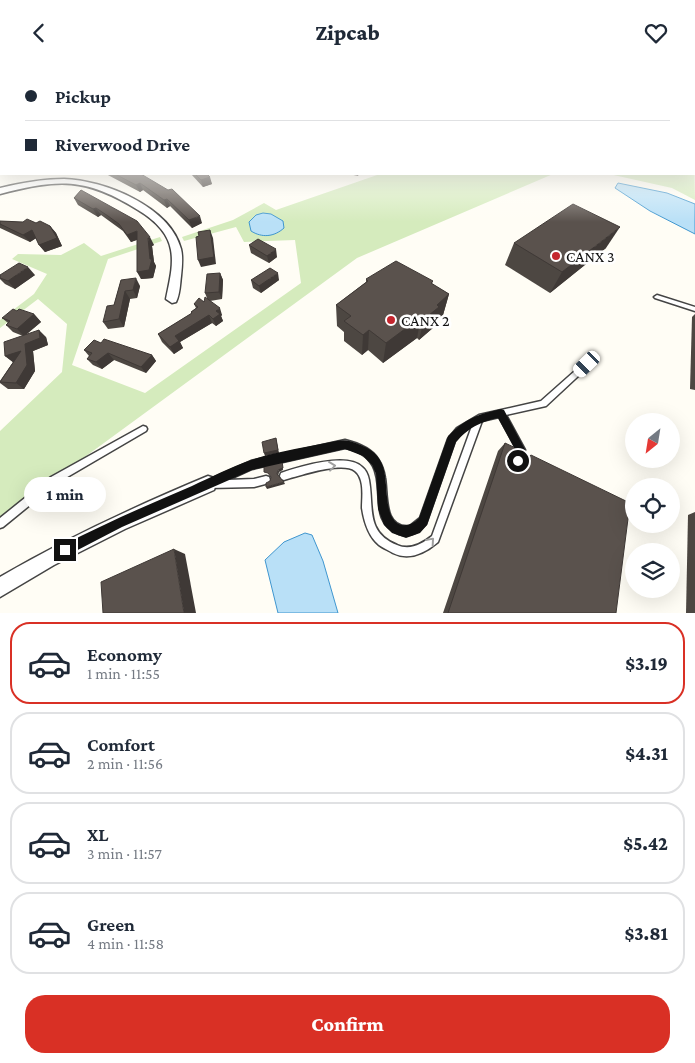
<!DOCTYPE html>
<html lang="en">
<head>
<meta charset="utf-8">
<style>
  body { margin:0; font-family:"Crimson Pro",serif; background:#f2f2f3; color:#1f2937; height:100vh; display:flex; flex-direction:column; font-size:19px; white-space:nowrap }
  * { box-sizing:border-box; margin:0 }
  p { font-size:16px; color:#747a83 }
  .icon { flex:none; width:28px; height:28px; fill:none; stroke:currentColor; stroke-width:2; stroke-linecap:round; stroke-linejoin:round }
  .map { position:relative; height:548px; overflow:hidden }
  .panel { display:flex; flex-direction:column; background:#fff; flex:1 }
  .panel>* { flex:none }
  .banner { position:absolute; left:0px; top:0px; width:695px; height:110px; box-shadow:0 5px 20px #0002; display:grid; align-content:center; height:110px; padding:0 25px; background:#fff }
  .needle { width:32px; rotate:210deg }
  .tools { position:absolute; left:625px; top:348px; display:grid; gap:10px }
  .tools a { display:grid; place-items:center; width:55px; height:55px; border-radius:50%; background:#fff; box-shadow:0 5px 20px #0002; font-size:25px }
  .end { position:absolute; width:22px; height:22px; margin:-11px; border:6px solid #111; background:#fff; box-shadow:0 0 0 2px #fff }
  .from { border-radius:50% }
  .bubble { position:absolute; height:35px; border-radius:18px; background:#fff; box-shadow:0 5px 20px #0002; font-size:16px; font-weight:800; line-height:35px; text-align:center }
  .car { position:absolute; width:15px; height:30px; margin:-15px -8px; border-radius:6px; box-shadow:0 0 4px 1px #0007; background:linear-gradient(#fff 24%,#345 0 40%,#fff 0 76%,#345 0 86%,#fff 0) }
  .banner b { display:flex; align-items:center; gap:18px; height:48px; font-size:19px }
  .banner b+b { border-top:1px solid #e0e1e3 }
  .banner i { width:12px; height:12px; background:#1f2937 }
  ul { padding:9px 0 0; list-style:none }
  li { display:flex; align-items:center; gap:15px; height:82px; margin:0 10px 8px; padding:0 15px; border:2px solid #e0e1e3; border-radius:20px }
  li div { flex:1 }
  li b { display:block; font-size:19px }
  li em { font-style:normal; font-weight:800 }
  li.current { border-color:#d93025 }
  li>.icon { width:45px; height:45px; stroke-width:1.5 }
  .action { display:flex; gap:10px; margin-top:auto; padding:10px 25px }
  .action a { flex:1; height:58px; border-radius:20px; background:#d93025; color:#fff; font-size:20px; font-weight:800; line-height:58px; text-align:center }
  header { display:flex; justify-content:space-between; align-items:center; height:65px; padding:0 25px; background:#fff; font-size:22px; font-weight:800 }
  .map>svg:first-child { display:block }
  .green { fill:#d5ebbd }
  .water { fill:#b9e0f7; stroke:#3f96cf }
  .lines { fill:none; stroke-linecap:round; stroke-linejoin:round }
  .service-casing { stroke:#444; stroke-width:3 }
  .minor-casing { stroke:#444; stroke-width:3 }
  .service { fill:#fff; fill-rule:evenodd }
  .minor { fill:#fff; fill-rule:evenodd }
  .wall { fill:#4d4742 }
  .shaded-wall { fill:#3f3936 }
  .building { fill:#5a524d; stroke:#3f3936 }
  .oneway { stroke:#a0a0a0 }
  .route { fill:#111 }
  .poi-dot { fill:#c4262e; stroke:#fff; stroke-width:2 }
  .labels { text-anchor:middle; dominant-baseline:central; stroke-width:5; stroke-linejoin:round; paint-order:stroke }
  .poi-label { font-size:16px; fill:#111; stroke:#fff; text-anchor:start }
</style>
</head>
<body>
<header><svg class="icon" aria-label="back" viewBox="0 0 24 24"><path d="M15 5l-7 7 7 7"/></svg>Zipcab<svg class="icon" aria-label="heart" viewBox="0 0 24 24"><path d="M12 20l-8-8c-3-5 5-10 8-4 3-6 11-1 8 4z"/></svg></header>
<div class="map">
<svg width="695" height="548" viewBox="0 0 695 548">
  <rect width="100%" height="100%" fill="#fffdf5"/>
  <!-- green -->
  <g class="green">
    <polygon points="694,81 695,135 672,123 609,109 694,109"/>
    <polygon points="380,109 553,109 357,193 0,454 0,366 62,307 67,259 38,234 0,263 0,255 34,229 47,209 12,194 18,189 61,190 84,178 101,191 160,172 162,176 108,194 72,300 145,328 301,218 295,175 244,177 236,162 184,176 182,172 233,155 264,138 276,145"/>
  </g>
  <!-- water -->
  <g class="water">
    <polygon points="618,118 667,128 695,139 695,169 650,146 615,123"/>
    <path d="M 263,148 L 271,149 L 283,156 L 284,163 C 274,172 262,173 251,166 L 249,157 L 256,150 Z"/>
    <polygon points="305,468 312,470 323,496 338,548 278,548 265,495 284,477"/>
  </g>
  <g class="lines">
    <defs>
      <g id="service">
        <polygon points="657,230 695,242 695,246 655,233 654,232"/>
        <path d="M 587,296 L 589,297 L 590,299 L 589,301 L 546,341 L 506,350 L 525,385 L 522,397 L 519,398 L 516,397 L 515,394 L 517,385 L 499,352 L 482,356 L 438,477 C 425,488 409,496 393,488 C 388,485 383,483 379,480 C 368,471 364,456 362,443 C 362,432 365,414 355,406 C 342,396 299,411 284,415 L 281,414 L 280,411 L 281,408 C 298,402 347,387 362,402 C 366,405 368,410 369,415 C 374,442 365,467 397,480 C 410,486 422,479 432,471 L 472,361 L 463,367 L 455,376 L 426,459 C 419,467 410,473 399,469 C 368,457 385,423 373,401 C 367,390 357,385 345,383 L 252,404 L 228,415 L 254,414 L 266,411 L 269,412 L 270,415 L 269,418 L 254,422 L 209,423 L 206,422 L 205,419 L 206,416 L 251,396 L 345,375 C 357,378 371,383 378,394 C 382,400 384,406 385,413 C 388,430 383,464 410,461 L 420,453 L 448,374 L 457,363 L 479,350 L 541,336 L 585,297 Z"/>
        <polygon points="143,361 146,362 147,364 146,366 57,418 3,462 0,463 0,453 51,412"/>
      </g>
      <g id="minor">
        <path d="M 64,114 C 103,115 170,141 181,184 C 183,192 182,202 181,211 C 180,219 180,229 176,237 L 172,238 L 166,234 C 169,218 174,201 171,185 C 168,167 153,154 138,145 C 85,112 59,114 0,129 L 0,123 C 21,118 42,114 64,114 Z"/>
        <path d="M 208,411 L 214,413 L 216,419 L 214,425 L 125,464 L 54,500 L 0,532 L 0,512 C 67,473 136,441 208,411 Z"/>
      </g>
    </defs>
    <!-- service casing -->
    <use href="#service" class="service-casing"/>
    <!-- minor casing -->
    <use href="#minor" class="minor-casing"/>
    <!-- service -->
    <use href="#service" class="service"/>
    <!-- minor -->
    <use href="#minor" class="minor"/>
  </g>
  <!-- wall -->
  <g class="wall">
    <polygon points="106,109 141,109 202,158 192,163 170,141 167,143 143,125 140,127"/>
    <polygon points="191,109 207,109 212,119 203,122"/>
    <polygon points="349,109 359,109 358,111"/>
    <polygon points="81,125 154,180 152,181 154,197 156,201 153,213 141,214 137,175 131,177 123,166 101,150 98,152 78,140 74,133"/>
    <polygon points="0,156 36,158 50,161 56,168 62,181 45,187 39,180 36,173 30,177 0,163"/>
    <polygon points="514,178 606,183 550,228 505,200"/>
    <polygon points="249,180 277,192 269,198 251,188"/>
    <polygon points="220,208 223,215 222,234 210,236 222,250 221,251 223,256 216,261 212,258 180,277 183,283 174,289 162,277 158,269 192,248 191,247 196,243 194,239 204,237 207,233 205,228"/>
    <polygon points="0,210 35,210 15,224 5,219 0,214"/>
    <polygon points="366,214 433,216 432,219 449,229 443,250 435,257 434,262 419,275 417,273 383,298 368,285 362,290 344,276 344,267 337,261 336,240 366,217"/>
    <polygon points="121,215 140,221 137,233 130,234 124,262 108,264 103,257 114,240"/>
    <polygon points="251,215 279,215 261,228 253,223"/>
    <polygon points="17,246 34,249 41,257 27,269 46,272 48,280 33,286 35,306 24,324 8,324 0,318 0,316 13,297 5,291 23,271 13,267 6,260 8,258 2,253"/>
    <polygon points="695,249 695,325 690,324 692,252"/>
    <polygon points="101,278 152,290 156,296 146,308 114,295 102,304 93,300 87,294 89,291 84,285"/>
    <polygon points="505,378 522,393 526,394 616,548 443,548 498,386"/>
    <polygon points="695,447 695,548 686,548 688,450"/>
  </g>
  <!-- shaded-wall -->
  <g class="shaded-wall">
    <polygon points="210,112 212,119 203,122 201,115"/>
    <polygon points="140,118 143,125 140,127 136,120"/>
    <polygon points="167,134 170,141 167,143 164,135"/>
    <polygon points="96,143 101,150 98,152 93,144"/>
    <polygon points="200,151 202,158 192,163 189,155"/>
    <polygon points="50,161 56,168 62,181 45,187 39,180"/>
    <polygon points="620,162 606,183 550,228 562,207"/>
    <polygon points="32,165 38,172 30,177 23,170"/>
    <polygon points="210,165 213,173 216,199 201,202 198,195"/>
    <polygon points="137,166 141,173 131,177 127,170"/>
    <polygon points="150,172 154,180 152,181 154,197 156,201 153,213 141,214 137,207 150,194 148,173"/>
    <polygon points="276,184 277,192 269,198 267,191"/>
    <polygon points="28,202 35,210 15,224 8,216"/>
    <polygon points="220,208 223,215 222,234 219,227"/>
    <polygon points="278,208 279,215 261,228 259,221"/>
    <polygon points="136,213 140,221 137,233 133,225"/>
    <polygon points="125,226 130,234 124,262 119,254"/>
    <polygon points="449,229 443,250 435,257 434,262 419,275 424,254 437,240"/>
    <polygon points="220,243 222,250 221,251 223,256 216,261 213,254 216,246"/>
    <polygon points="34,249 41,257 24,271 17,264"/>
    <polygon points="209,250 212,258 180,277 183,283 174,289 170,282 175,271"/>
    <polygon points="421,252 417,273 383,298 386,278"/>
    <polygon points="39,265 46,272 48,280 33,286 35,306 24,324 16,318 14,298 5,291 25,279"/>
    <polygon points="369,265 368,285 362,290 363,270"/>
    <polygon points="108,288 114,295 102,304 96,297"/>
    <polygon points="152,290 156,296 146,308 141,302"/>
    <polygon points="276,373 279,388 265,391 264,388"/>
    <polygon points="282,396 283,405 279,407 278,412 277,409"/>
    <polygon points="284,417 285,419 267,424 266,422"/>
    <polygon points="174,484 185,489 196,548 184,548"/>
  </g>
  <!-- building -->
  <g class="building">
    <polygon points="115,109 141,109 168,125 172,124 200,151 189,155 167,134 164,135 140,118 136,120"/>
    <polygon points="195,109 207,109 210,112 201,115"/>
    <polygon points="81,125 137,156 150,172 148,173 150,194 152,194 149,205 137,207 137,166 127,170 119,159 108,151 96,143 93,144 74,133"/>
    <polygon points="573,139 620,162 562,207 514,178"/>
    <polygon points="27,154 36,158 40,156 50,161 57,173 39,180 32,165 23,170 0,159 0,156 23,157"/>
    <polygon points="210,165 214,192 198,195 196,172 199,171 198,167"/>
    <polygon points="258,174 276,184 267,191 249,180"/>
    <polygon points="396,196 433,216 431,218 449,229 437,240 439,242 424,254 421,252 386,278 369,265 363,270 344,256 351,251 336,240 368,216 366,214"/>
    <polygon points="19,198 28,202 8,216 0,213 0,210"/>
    <polygon points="270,203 278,208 259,221 251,215"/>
    <polygon points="220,208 219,227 205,228 207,209"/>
    <polygon points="136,213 133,225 125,226 119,254 103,257 107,241 114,240 121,215"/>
    <polygon points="205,232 220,243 216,246 220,249 213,254 209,250 175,271 179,276 170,282 158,269 192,248 191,247 198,242 194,239 199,233 204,237"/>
    <polygon points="13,244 17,246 19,244 34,249 17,264 6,260 10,256 2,253"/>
    <polygon points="39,265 40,273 25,279 27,300 16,318 0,317 21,286 5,291 4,277"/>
    <polygon points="104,274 152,290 141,302 108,288 96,297 87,294 92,288 84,285 94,275 101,278"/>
    <polygon points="276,373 278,385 264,388 262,377"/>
    <polygon points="505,378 520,385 522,393 526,394 531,390 630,438 616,548 448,548"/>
    <polygon points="282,396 283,403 278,405 277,409 284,417 266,422 266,418 270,416 271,412 268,408 264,407 264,400"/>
    <polygon points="174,484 184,548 103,548 101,517"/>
  </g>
  <!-- one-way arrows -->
  <defs><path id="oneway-chevron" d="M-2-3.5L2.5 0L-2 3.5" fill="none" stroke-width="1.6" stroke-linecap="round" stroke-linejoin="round" transform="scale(1.25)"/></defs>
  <g class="oneway">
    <use href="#oneway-chevron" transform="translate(332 401) rotate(-7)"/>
    <use href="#oneway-chevron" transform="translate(431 476) rotate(-49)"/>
  </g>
  <!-- sky -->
  <linearGradient id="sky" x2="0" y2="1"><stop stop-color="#95c6ee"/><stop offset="0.52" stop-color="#fffefa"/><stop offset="1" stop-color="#fffefa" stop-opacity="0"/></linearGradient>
  <rect width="695" height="157" fill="url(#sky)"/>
  <!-- route -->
  <path class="route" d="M 501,344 L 504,345 L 526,386 L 522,399 L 515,399 L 513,396 L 516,386 L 498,353 C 480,357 468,363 456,377 L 427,460 L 420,468 L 406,473 L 392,468 L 384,460 L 378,444 L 376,409 L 372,400 L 363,391 L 345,384 L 252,405 L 122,462 L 70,489 L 65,491 L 61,489 L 60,485 L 61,481 C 104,459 147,440 192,421 C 211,412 231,402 251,395 C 278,386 308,382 336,376 C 346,374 351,376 361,380 C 392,392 383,418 389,444 C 393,462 407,465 419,453 L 448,371 C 465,354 478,349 501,344 Z"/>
  <!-- markers -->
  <g class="poi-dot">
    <circle cx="556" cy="191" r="5"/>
    <circle cx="391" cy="255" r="5"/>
  </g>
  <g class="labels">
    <!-- poi labels -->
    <g class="poi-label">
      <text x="566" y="191">CANX 3</text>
      <text x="401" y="255">CANX 2</text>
    </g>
  </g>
</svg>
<div class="tools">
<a><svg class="needle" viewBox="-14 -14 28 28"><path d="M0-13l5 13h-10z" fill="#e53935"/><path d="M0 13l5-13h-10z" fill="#747a83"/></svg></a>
<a><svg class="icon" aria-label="locate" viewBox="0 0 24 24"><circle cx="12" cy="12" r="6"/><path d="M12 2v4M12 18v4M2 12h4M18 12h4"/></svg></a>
<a><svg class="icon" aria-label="layers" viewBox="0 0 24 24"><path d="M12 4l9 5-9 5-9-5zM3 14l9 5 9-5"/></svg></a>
</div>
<i class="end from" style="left:518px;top:396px"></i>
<i class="end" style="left:65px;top:485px"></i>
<div class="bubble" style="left:24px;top:412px;width:82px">1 min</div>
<i class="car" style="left:587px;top:299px;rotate:226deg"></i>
<div class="banner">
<b><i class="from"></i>Pickup</b>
<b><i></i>Riverwood Drive</b>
</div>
</div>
<section class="panel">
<ul>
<li class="current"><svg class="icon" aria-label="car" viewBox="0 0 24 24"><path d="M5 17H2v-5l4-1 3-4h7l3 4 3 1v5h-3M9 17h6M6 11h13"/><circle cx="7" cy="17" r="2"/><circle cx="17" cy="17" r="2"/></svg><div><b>Economy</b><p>1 min · 11:55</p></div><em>$3.19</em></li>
<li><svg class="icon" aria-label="car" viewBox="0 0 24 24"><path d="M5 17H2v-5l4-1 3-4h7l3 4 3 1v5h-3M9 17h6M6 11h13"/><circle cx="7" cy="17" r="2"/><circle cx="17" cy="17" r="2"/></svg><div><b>Comfort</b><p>2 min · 11:56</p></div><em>$4.31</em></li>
<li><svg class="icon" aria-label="car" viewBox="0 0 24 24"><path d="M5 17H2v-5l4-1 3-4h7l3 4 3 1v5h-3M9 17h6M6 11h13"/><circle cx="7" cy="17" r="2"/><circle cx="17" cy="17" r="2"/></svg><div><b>XL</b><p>3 min · 11:57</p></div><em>$5.42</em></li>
<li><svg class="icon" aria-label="car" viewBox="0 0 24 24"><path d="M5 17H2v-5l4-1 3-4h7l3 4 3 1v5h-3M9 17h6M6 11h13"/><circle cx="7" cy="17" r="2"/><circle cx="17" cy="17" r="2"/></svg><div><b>Green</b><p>4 min · 11:58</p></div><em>$3.81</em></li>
</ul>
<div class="action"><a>Confirm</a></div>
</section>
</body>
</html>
